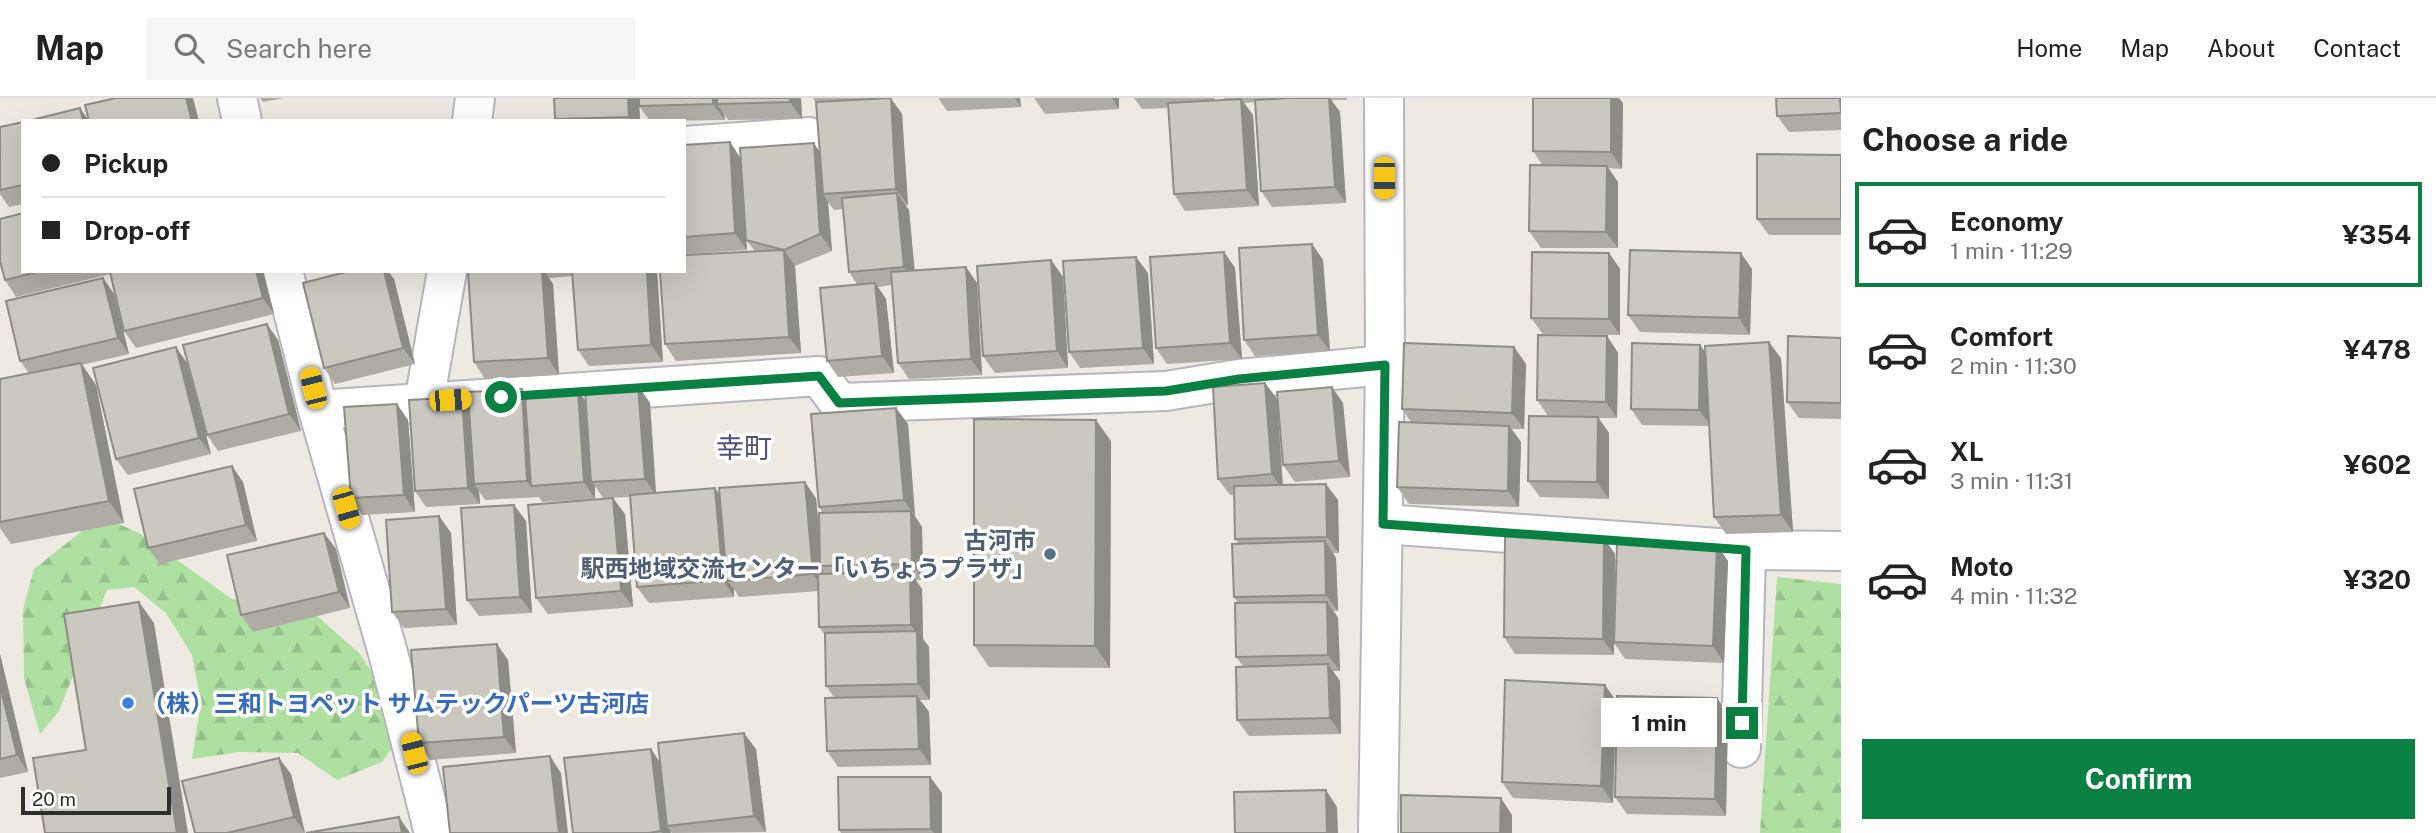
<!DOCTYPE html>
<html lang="en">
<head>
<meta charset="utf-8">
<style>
  body { margin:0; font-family:"Public Sans","Noto Sans JP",sans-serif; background:#f6f6f6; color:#222; height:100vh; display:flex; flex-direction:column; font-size:26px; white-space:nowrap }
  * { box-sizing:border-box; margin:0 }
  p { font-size:23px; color:#767676 }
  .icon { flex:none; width:38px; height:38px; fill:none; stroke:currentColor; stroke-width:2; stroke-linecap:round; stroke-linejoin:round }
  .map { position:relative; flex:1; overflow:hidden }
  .side { display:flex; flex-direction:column; background:#fff; width:595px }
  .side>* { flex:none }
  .hud { position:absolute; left:21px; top:21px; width:665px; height:154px; border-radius:0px; box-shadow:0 7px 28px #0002; display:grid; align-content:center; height:154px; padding:0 21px; background:#fff }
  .scale { position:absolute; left:21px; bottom:18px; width:150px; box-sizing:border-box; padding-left:7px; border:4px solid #2e2e2e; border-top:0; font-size:19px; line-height:24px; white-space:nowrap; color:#2e2e2e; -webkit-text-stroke:5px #fff; paint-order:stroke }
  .end { position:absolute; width:32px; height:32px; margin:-16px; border:9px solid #0b8043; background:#fff; box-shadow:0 0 0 4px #fff }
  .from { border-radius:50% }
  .bubble { position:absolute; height:49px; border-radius:0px; background:#fff; box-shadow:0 7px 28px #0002; font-size:23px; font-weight:700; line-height:49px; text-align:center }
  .car { position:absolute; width:21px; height:42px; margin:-21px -10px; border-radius:9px; box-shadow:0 0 5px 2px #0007; background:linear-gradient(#f5c518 24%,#345 0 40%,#f5c518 0 76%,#345 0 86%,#f5c518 0) }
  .hud b { display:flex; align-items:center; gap:24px; height:66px; font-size:26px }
  .hud b+b { border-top:2px solid #e0e0e0 }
  .hud i { width:18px; height:18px; background:#222 }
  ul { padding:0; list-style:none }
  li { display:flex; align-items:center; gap:21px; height:105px; margin:0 14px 10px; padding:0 7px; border:4px solid transparent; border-radius:0px }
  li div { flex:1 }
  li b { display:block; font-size:26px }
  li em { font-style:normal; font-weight:700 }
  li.on { border-color:#0b8043 }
  li>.icon { width:63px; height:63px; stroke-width:1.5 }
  h2 { padding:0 21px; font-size:32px; line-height:84px }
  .primary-button { display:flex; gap:14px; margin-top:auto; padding:14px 21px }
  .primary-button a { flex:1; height:80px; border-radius:0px; background:#0b8043; color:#fff; font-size:28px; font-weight:700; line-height:80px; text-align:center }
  header { display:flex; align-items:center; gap:42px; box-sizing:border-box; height:98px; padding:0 35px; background:#fff; border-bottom:2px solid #e0e0e0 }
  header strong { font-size:33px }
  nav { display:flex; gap:38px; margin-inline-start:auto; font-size:24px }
  .search { width:490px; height:63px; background:#f6f6f6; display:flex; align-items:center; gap:18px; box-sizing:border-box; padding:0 24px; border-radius:0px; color:#767676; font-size:26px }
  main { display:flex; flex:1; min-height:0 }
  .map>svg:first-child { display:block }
  .forest { fill:url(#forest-firs) }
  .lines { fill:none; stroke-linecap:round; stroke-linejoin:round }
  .minor-casing { stroke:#b5b5c0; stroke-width:42 }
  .minor { stroke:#fff; stroke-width:38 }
  .wall { fill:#aeaca4 }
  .shaded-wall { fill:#8d8c86 }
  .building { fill:#cac8bf; stroke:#8d8c86; stroke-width:2 }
  .route { stroke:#0b8043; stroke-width:9 }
  .service-dot { fill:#5c6f8a; stroke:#fff; stroke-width:2.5 }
  .shop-dot { fill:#3f7fe0; stroke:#fff; stroke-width:2.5 }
  .labels { text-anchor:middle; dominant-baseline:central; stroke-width:7; stroke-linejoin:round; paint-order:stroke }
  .service-label { font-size:24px; font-weight:bold; fill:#4e5e75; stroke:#fff; text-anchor:end }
  .shop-label { font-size:24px; font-weight:bold; fill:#366cbe; stroke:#fff; text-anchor:start }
  .quarter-label { font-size:28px; fill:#50517c; stroke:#fff }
</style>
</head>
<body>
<header>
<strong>Map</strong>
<div class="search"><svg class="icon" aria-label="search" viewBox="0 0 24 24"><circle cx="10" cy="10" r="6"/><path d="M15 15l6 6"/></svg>Search here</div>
<nav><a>Home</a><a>Map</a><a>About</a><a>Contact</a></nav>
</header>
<main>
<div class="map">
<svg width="1841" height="735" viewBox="0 0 1841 735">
  <defs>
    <pattern id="forest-firs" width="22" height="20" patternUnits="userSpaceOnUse" patternTransform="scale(1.75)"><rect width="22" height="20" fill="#aee0a2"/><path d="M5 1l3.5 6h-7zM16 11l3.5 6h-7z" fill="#96c08c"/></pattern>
  </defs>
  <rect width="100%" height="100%" fill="#eeeae2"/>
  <!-- forest -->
  <g class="forest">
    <polygon points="101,418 139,435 232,501 317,518 360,556 407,629 382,664 337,682 298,655 239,654 192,661 201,604 192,557 166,515 134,489 107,492 59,613 40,636 24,580 23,511 34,471"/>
    <polygon points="1777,479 1841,486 1841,735 1760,735"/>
  </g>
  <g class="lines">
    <defs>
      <g id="minor">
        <polyline points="237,0 242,23"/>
        <polyline points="472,23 475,0"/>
        <polyline points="684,48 809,39"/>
        <polyline points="283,173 318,312 388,555 434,735"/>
        <polyline points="424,304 447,173"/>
        <polyline points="318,312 819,278 839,305 1166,293 1239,281 1385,267"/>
        <polyline points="1383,426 1746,452 1841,453"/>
        <polyline points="1741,650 1746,452"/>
        <polyline points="1378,735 1385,267 1384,0"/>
      </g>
    </defs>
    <!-- minor casing -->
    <use href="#minor" class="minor-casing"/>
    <!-- minor -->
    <use href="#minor" class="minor"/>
  </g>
  <!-- wall -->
  <g class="wall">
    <polygon points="260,0 284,0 263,4"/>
    <polygon points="554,0 801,0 802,21 728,22 724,16 725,22 650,23 639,8 640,23 556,23 555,21"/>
    <polygon points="813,0 892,0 892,2 902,16 908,107 905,107 909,112 914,172 966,169 977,185 982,277 909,281 898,265 892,187 878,189 886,201 894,275 838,279 827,263 857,186 849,174 843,111 834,112 828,104 832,153 795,168 801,255 676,263 665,246 755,153 746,142 747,152 684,156 684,47 730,44 740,60 820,54 816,4"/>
    <polygon points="938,0 1020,0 1021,9 947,13"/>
    <polygon points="1034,0 1119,0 1119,11 1045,16"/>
    <polygon points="1134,0 1215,0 1215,3 1225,2 1224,0 1347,0 1347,2 1331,2 1340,14 1346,105 1272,109 1261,93 1255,4 1244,5 1253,17 1259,108 1185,113 1174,96 1168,10 1142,11"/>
    <polygon points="1841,0 1841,32 1789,34 1777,18"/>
    <polygon points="1623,5 1622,71 1608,70 1618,84 1618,150 1541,150 1529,133 1543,68 1533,53"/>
    <polygon points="23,24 23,106 9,109 0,96 0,29"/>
    <polygon points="1841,57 1841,137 1769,137 1757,121"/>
    <polygon points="1312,146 1323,162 1330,253 1255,258 1244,242"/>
    <polygon points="1224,154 1235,170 1242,261 1167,266 1156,250"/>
    <polygon points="1609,155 1620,171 1620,237 1543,236 1531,220"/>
    <polygon points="1051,162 1063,179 1068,270 995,275 983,258"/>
    <polygon points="1752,171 1750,237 1640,234 1628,217"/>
    <polygon points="23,173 263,173 274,216 136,250 124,233 111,176 16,199 5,182"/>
    <polygon points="657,173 663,264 589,268 578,252 573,178 549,180 553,186 559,277 485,281 474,264 468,174"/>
    <polygon points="1148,175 1154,266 1080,270 1069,254"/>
    <polygon points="103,180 114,196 129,256 82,267 96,287 124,425 11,446 0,430 0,281 29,275 20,263"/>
    <polygon points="394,181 415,266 335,286 324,270"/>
    <polygon points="1607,238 1618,255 1617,320 1598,320 1609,335 1609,401 1540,399 1528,383 1548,318 1537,302"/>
    <polygon points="1841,240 1841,321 1799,320 1787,304"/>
    <polygon points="278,242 301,333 218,353 207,337"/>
    <polygon points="1700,247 1705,254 1781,260 1793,434 1726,436 1714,419 1709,328 1642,327 1631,311"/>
    <polygon points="1514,249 1526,266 1524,331 1512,331 1521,344 1519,409 1409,406 1397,389 1411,324 1402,311"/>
    <polygon points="187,265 211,356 128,377 116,361"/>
    <polygon points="1265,285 1277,301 1283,387 1338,402 1339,455 1333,455 1336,460 1338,513 1334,513 1338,520 1340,573 1333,573 1340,583 1341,636 1249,638 1237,622 1243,568 1236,559 1238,505 1234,499 1239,446 1235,441 1235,397 1230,397 1218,381"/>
    <polygon points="638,288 650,305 656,395 816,400 819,432 822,414 819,409 896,310 908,326 915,418 922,429 923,482 916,482 922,491 923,541 929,549 930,602 920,602 929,614 931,667 838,669 827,653 834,599 826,588 825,537 819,529 819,493 739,499 734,491 734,499 649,505 637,489 630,399 603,400 595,388 595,401 542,404 539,399 485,402 479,393 480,406 426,409 415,393 462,299 469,309 525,296 586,305"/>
    <polygon points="1343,305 1350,379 1295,384 1283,367"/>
    <polygon points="408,322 415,414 362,417 351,400"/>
    <polygon points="1111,343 1110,570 989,569 974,547"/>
    <polygon points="243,384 257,443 160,466 148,450"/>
    <polygon points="514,407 526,423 532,515 479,518 467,502"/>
    <polygon points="625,416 633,509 548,516 536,500"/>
    <polygon points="439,418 451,435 457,527 404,530 392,514"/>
    <polygon points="324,435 336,451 350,510 253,534 241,517"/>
    <polygon points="1604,440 1615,456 1614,522 1717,447 1728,463 1724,565 1625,561 1614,545 1614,557 1515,556 1504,539"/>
    <polygon points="0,556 28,674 0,680"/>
    <polygon points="508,562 516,655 430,662 419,645"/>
    <polygon points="1605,587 1616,603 1613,705 1513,700 1502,684"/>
    <polygon points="1717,600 1728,617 1726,718 1627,716 1615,699"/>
    <polygon points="756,651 766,734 672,735 670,732 671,735 573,735"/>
    <polygon points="291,676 305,735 195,735"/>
    <polygon points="930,679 942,695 942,735 841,735 839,732"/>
  </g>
  <!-- shaded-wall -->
  <g class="shaded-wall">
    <polygon points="186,0 193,0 199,23 192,23"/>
    <polygon points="628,0 639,0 640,23 631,23 629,19"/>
    <polygon points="713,0 724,0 717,6 724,16 725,22 713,6"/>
    <polygon points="790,0 801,0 802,21 790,4"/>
    <polygon points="890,0 892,0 892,2 902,16 908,107 896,91"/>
    <polygon points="1015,0 1020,0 1021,9"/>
    <polygon points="1112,0 1119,0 1119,11"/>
    <polygon points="1329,0 1330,0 1340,14 1346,105 1335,89"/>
    <polygon points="1611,0 1619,0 1623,5 1622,71 1611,54"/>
    <polygon points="1241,1 1253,17 1259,108 1247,92"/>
    <polygon points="80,10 89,23 83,23"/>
    <polygon points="730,44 741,61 747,152 735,135"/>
    <polygon points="814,45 825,62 823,96 828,104 832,153 820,136"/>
    <polygon points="1607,68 1618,84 1618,150 1606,134"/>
    <polygon points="897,95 909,112 916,186 904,169"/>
    <polygon points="1312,146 1323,162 1330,253 1318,237"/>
    <polygon points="784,152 795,168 801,255 789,239"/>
    <polygon points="1224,154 1235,170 1242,261 1230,245"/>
    <polygon points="1609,155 1620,171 1620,237 1609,221"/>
    <polygon points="1741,155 1752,171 1750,237 1739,220"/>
    <polygon points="1136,159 1148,175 1154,266 1143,250"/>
    <polygon points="1051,162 1063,179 1068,270 1057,253"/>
    <polygon points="966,169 977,185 982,277 971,261"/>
    <polygon points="256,173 263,173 274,216 263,200"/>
    <polygon points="384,173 388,173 394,181 415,266 403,250"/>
    <polygon points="542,173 544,173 553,186 559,277 548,260"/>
    <polygon points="647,173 657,173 663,264 651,247"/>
    <polygon points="103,180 114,196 129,256 118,240"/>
    <polygon points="875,185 886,201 894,275 882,258"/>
    <polygon points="267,226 278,242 301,333 289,316"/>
    <polygon points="1607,238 1618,255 1617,320 1606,304"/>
    <polygon points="1769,244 1781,260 1793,434 1781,417"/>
    <polygon points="1700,247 1712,263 1711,328 1699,312"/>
    <polygon points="176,249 187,265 211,356 199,340"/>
    <polygon points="1514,249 1526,266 1524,331 1512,315"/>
    <polygon points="81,265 96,287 124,425 109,403"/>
    <polygon points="1265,285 1277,301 1283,393 1272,376"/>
    <polygon points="638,288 650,305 656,397 645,381"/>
    <polygon points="1332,289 1343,305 1350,379 1339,363"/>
    <polygon points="522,291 533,307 531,388 527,383"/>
    <polygon points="578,292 589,308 591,384 595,388 595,401 584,384"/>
    <polygon points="462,299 473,315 474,386 479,393 480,406 468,390"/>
    <polygon points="397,306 408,322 415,414 404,397"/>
    <polygon points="896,310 908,326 915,418 904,402"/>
    <polygon points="1598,319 1609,335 1609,401 1597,384"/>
    <polygon points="1096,322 1111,343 1110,570 1095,548"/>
    <polygon points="1509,328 1521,344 1519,409 1508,393"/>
    <polygon points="232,368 243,384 257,443 246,427"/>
    <polygon points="805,384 816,400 822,468 820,468 823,471 824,492 813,476"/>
    <polygon points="1326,386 1338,402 1339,455 1327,439"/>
    <polygon points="715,390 726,406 727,483 734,491 734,499 723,482"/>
    <polygon points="613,400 625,416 633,509 621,493"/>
    <polygon points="514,407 526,423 532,515 520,499"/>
    <polygon points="911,413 922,429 923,482 912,466"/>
    <polygon points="439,418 451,435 457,527 446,511"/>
    <polygon points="324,435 336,451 350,510 339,494"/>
    <polygon points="1604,440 1615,456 1614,557 1603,541"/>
    <polygon points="1325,443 1336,460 1338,513 1326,497"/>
    <polygon points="1717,447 1728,463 1724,565 1713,548"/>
    <polygon points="910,474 922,491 923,541 929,549 930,602 918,586 917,536 911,527"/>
    <polygon points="139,504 154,525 188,735 177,735"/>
    <polygon points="1327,504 1338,520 1340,573 1328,557"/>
    <polygon points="497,546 508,562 516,655 504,639"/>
    <polygon points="0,556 28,674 17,657 0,588"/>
    <polygon points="1328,566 1340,583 1341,636 1330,620"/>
    <polygon points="1605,587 1616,603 1613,705 1601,688"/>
    <polygon points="917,598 929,614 931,667 919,651"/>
    <polygon points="1717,600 1728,617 1726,718 1715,701"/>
    <polygon points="744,635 756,651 766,734 754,718"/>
    <polygon points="651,651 662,667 667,728 670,732 671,735 662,735 661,733"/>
    <polygon points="550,658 561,675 568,735 559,735"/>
    <polygon points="279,660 291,676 305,735 294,719"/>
    <polygon points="930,679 942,695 942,735 934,735 931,731"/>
    <polygon points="1326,692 1337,709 1338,735 1327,735"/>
    <polygon points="1501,700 1512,717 1512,735 1500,735"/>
    <polygon points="399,719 410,735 402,735"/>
  </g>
  <!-- building -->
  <g class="building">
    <polygon points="116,0 186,0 192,23 89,23 85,7"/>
    <polygon points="554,0 628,0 629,19 555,21"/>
    <polygon points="639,0 713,0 713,6 639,8"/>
    <polygon points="717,0 790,0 790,4 717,6"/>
    <polygon points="891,0 896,91 823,96 816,4"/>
    <polygon points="1290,0 1329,0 1335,89 1261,93 1255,2"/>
    <polygon points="1533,0 1611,0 1611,54 1533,53"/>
    <polygon points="1776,0 1840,0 1841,15 1777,18"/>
    <polygon points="1241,1 1247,92 1174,96 1168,5"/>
    <polygon points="80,10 83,23 28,23"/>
    <polygon points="23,24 23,87 0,92 0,29"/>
    <polygon points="730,44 735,135 684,139 684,47"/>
    <polygon points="814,45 820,136 784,152 746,142 740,50"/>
    <polygon points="1757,56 1841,57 1841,121 1757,121"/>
    <polygon points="1530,67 1607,68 1606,134 1529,133"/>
    <polygon points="897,95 904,169 849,174 842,100"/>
    <polygon points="23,115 23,173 41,173 5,182 0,163 0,121"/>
    <polygon points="1312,146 1318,237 1244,242 1239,150"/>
    <polygon points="784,152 789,239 665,246 660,173 684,173 684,157"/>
    <polygon points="1630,152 1741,155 1739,220 1628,217"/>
    <polygon points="1224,154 1230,245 1156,250 1150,159"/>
    <polygon points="1532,154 1609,155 1609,221 1531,220"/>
    <polygon points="1136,159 1143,250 1069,254 1063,163"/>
    <polygon points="1051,162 1057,253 983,258 977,168"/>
    <polygon points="966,169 971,261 898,265 891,174"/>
    <polygon points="114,173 256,173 263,200 124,233 110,174"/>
    <polygon points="350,173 384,173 403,250 324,270 303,185"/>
    <polygon points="542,173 548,260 474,264 468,174"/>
    <polygon points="572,173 647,173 651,247 578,252"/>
    <polygon points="103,180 118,240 20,263 6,203"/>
    <polygon points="875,185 882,258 827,263 820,190"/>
    <polygon points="267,226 289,316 207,337 183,247"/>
    <polygon points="1538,237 1607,238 1606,304 1537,302"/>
    <polygon points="1788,238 1841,240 1841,305 1787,304"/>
    <polygon points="1769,244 1781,417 1714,419 1705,248"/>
    <polygon points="1404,245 1514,249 1512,315 1402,311"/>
    <polygon points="1632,245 1700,247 1699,312 1631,311"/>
    <polygon points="176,249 199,340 116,361 93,270"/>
    <polygon points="81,265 109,403 0,424 0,281"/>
    <polygon points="1265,285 1272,376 1218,381 1213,289"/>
    <polygon points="638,288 645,381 591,384 585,292"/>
    <polygon points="1332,289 1339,363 1283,367 1277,294"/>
    <polygon points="522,291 527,383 474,386 468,294"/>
    <polygon points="578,292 584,384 531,388 525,296"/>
    <polygon points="462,299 468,390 415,393 409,302"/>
    <polygon points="397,306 404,397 351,400 344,309"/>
    <polygon points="896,310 904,402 819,409 811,316"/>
    <polygon points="1529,318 1598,319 1597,384 1528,383"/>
    <polygon points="974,321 1096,322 1095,548 974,547"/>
    <polygon points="1399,324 1509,328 1508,393 1397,389"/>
    <polygon points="232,368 246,427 148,450 134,391"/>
    <polygon points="805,384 813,476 727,483 719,390"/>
    <polygon points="1326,386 1327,439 1235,441 1234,388"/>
    <polygon points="715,390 723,482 637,489 630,397"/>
    <polygon points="613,400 621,493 536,500 528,407"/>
    <polygon points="514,407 520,499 467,502 461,410"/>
    <polygon points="911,413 912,466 820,468 819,415"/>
    <polygon points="439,418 446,511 392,514 386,422"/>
    <polygon points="324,435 339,494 241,517 227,457"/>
    <polygon points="1505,438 1604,440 1603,541 1504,539"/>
    <polygon points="1325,443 1326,497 1234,499 1232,446"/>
    <polygon points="1617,443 1717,447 1713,548 1614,544"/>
    <polygon points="910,474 911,527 819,529 818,476"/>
    <polygon points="139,504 177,735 45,735 33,660 86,652 64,516"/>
    <polygon points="1327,504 1328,557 1236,559 1235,505"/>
    <polygon points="917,533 918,586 826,588 825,535"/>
    <polygon points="497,546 504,639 419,645 411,552"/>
    <polygon points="1328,566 1330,620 1237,622 1236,569"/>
    <polygon points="1505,582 1605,587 1601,688 1502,684"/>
    <polygon points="0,588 17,657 0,661"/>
    <polygon points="917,598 919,651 827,653 825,600"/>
    <polygon points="1617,598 1717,600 1715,701 1615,699"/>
    <polygon points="744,635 754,718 667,728 658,645"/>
    <polygon points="651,651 661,733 648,735 573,735 564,660"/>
    <polygon points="550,658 559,735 450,735 443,669"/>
    <polygon points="279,660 294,719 227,735 195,735 182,683"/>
    <polygon points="838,679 930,679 931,731 839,732"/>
    <polygon points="1326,692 1327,735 1235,735 1234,694"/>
    <polygon points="1401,697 1501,700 1500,735 1401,735"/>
    <polygon points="399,719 402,735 306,735"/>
  </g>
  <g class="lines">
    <!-- route -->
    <polyline class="route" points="501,299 819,278 839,305 866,304 1166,293 1239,281 1385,267 1383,426 1746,452 1742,625"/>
  </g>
  <!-- markers -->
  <circle class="service-dot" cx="1050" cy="456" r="7"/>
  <circle class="shop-dot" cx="128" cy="605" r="7"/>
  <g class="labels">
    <!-- service labels -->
    <g class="service-label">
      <text x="1036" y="442">古河市<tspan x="1036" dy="28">駅西地域交流センター「いちょうプラザ」</tspan></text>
    </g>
    <!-- shop labels -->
    <g class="shop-label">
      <text x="142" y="605">（株）三和トヨペット サムテックパーツ古河店</text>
    </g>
    <!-- quarter labels -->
    <g class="quarter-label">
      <text x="744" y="349">幸町</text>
    </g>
  </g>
</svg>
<div class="scale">20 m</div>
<i class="end from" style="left:501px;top:299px"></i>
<i class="end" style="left:1742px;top:625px"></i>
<div class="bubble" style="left:1601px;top:600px;width:116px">1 min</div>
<i class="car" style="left:1384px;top:80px;rotate:180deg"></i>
<i class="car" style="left:313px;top:290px;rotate:346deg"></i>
<i class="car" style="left:450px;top:302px;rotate:86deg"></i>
<i class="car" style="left:346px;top:410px;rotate:164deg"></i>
<i class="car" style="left:414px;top:655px;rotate:346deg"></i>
<div class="hud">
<b><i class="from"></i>Pickup</b>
<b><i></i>Drop-off</b>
</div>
</div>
<section class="side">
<h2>Choose a ride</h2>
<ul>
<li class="on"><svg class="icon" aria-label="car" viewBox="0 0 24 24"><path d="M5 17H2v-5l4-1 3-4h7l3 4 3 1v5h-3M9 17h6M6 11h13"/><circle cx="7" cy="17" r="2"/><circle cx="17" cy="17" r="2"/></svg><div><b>Economy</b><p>1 min · 11:29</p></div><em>¥354</em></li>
<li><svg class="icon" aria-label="car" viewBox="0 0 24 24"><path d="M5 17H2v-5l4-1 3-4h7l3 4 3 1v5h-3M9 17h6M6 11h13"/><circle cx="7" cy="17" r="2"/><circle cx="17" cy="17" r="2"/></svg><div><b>Comfort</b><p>2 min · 11:30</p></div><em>¥478</em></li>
<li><svg class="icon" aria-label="car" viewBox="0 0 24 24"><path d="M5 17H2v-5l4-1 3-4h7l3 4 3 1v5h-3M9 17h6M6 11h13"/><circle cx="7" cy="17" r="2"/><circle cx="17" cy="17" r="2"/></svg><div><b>XL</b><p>3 min · 11:31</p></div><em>¥602</em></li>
<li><svg class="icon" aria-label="car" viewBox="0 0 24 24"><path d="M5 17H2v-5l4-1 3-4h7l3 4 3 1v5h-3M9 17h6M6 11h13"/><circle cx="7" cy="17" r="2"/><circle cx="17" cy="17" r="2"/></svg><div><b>Moto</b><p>4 min · 11:32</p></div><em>¥320</em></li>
</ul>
<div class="primary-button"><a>Confirm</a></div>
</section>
</main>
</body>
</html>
